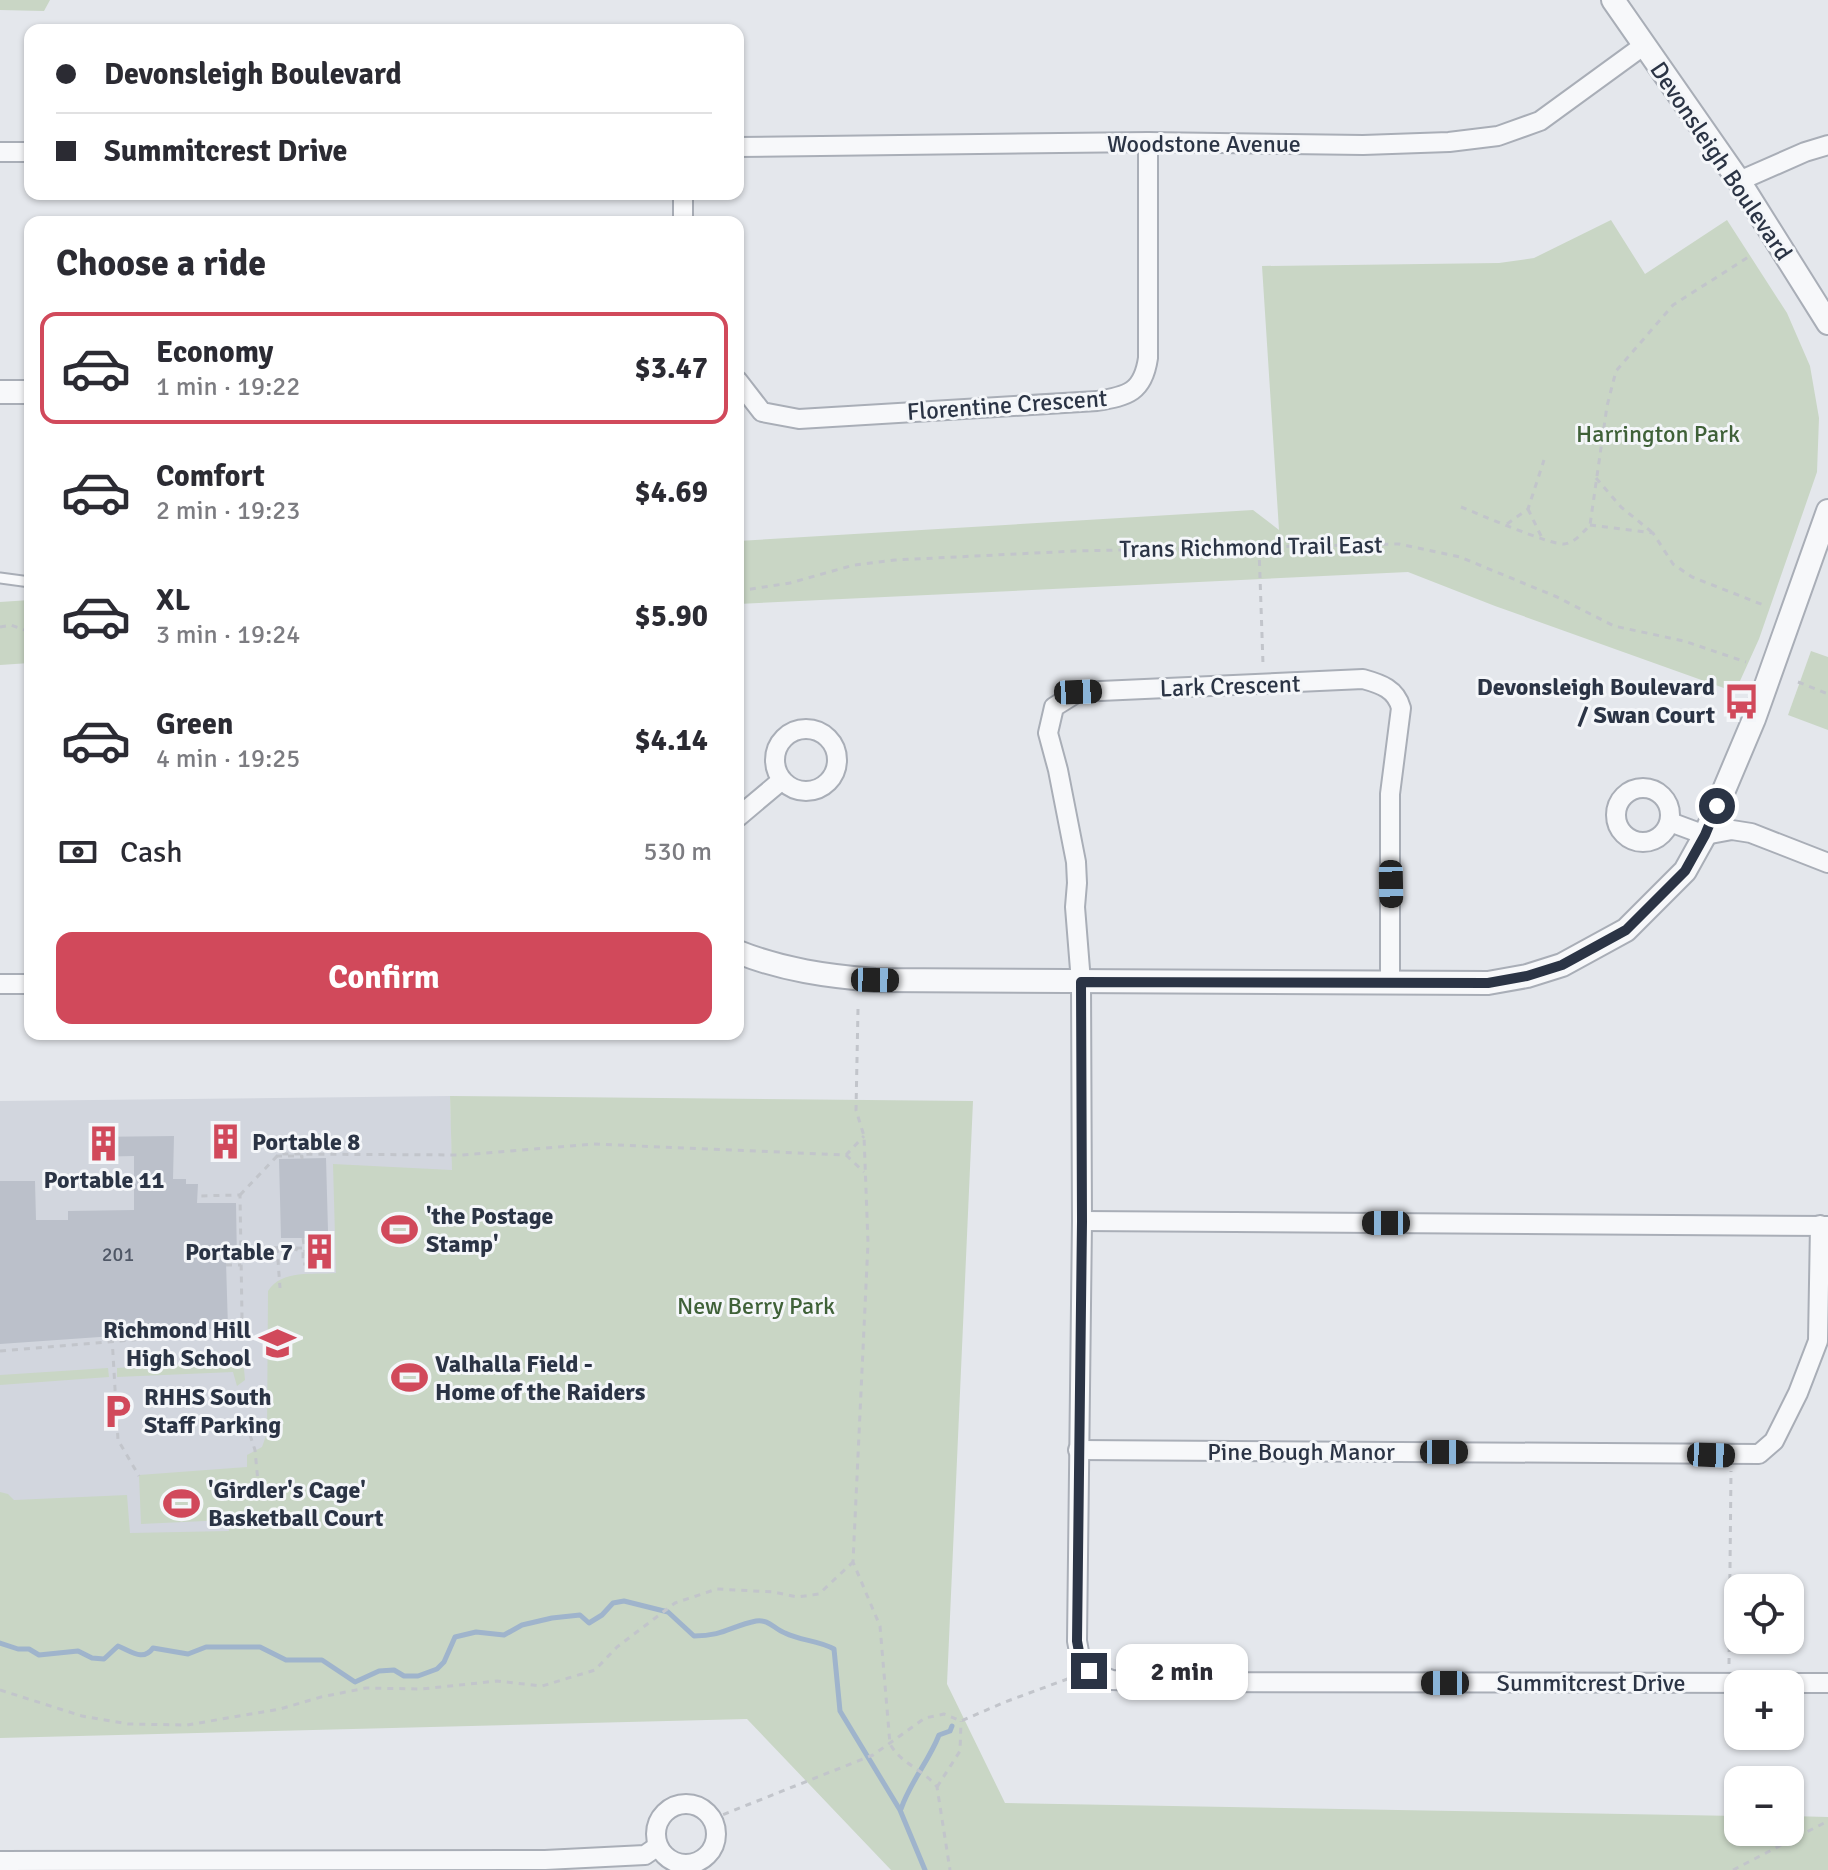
<!DOCTYPE html>
<html lang="en">
<head>
<meta charset="utf-8">
<style>
  body { margin:0; font-family:Signika,sans-serif; background:#f7f7f7; color:#2b2b33; height:100vh; display:flex; flex-direction:column; font-size:30px; white-space:nowrap }
  * { box-sizing:border-box; margin:0 }
  p { font-size:26px; color:#7c7c81 }
  .icon { flex:none; width:44px; height:44px; fill:none; stroke:currentColor; stroke-width:2; stroke-linecap:round; stroke-linejoin:round }
  .map { position:relative; flex:1; overflow:hidden }
  .drawer { position:absolute; left:24px; top:216px; width:720px; height:824px; display:flex; flex-direction:column; background:#fff; border-radius:16px; box-shadow:0 2px 6px #0004 }
  .drawer>* { flex:none }
  .top-card { position:absolute; left:24px; top:24px; width:720px; height:176px; border-radius:16px; box-shadow:0 2px 6px #0004; display:grid; align-content:center; height:176px; padding:0 32px; background:#fff }
  .buttons { position:absolute; left:1724px; top:1574px; display:grid; gap:16px }
  .buttons a { display:grid; place-items:center; width:80px; height:80px; border-radius:16px; background:#fff; box-shadow:0 2px 6px #0004; font-size:40px }
  .end { position:absolute; width:36px; height:36px; margin:-18px; border:10px solid #2b3445; background:#fff; box-shadow:0 0 0 4px #fff }
  .from { border-radius:50% }
  .bubble { position:absolute; height:56px; border-radius:16px; background:#fff; box-shadow:0 2px 6px #0004; font-size:26px; font-weight:700; line-height:56px; text-align:center }
  .car { position:absolute; width:24px; height:48px; margin:-24px -12px; border-radius:10px; box-shadow:0 0 6px 2px #0007; background:linear-gradient(#222 24%,#8ab4d8 0 40%,#222 0 76%,#8ab4d8 0 86%,#222 0) }
  .top-card b { display:flex; align-items:center; gap:28px; height:76px; font-size:30px }
  .top-card b+b { border-top:2px solid #e1e1e2 }
  .top-card i { width:20px; height:20px; background:#2b2b33 }
  ul { padding:0; list-style:none }
  li { display:flex; align-items:center; gap:24px; height:112px; margin:0 16px 12px; padding:0 16px; border:4px solid transparent; border-radius:16px }
  li div { flex:1 }
  li b { display:block; font-size:30px }
  li em { font-style:normal; font-weight:700 }
  li.on { border-color:#d1495b }
  li>.icon { width:72px; height:72px; stroke-width:1.5 }
  h2 { padding:0 32px; font-size:36px; line-height:96px }
  .pay { display:flex; align-items:center; gap:20px; height:88px; padding:0 32px; font-size:30px }
  .pay p { margin-inline-start:auto }
  .primary-button { display:flex; gap:16px; margin-top:auto; padding:16px 32px }
  .primary-button a { flex:1; height:92px; border-radius:16px; background:#d1495b; color:#fff; font-size:32px; font-weight:700; line-height:92px; text-align:center }
  .map>svg:first-child { display:block }
  .built { fill:#d2d6de }
  .green { fill:#c9d6c5 }
  .lines { fill:none; stroke-linecap:round; stroke-linejoin:round }
  .stream { stroke:#9fb4cc; stroke-width:5 }
  .building { fill:#bbc0ca }
  .service-casing { stroke:#a9aeb7; stroke-width:13 }
  .minor-casing { stroke:#a9aeb7; stroke-width:22 }
  .tertiary-casing { stroke:#a9aeb7; stroke-width:26 }
  .path { stroke:#c2c5cb; stroke-width:3; stroke-dasharray:6 6; stroke-linecap:butt }
  .service { stroke:#f7f8fa; stroke-width:9 }
  .minor { stroke:#f7f8fa; stroke-width:18 }
  .tertiary { stroke:#f7f8fa; stroke-width:22 }
  .route { stroke:#2b3445; stroke-width:10 }
  .labels { text-anchor:middle; dominant-baseline:central; stroke-width:6; stroke-linejoin:round; paint-order:stroke }
  .number-label { font-size:20px; fill:#4f5766 }
  .street-label { font-size:24px; fill:#2b3445; stroke:#f4f6f9 }
  .park-label { font-size:24px; fill:#3f6138; stroke:#f4f6f9 }
  .poi-label { font-size:24px; font-weight:bold; fill:#2b3445; stroke:#f4f6f9; text-anchor:start }
</style>
</head>
<body>
<div class="map">
<svg width="1828" height="1870" viewBox="0 0 1828 1870">
  <rect width="100%" height="100%" fill="#e4e7ec"/>
  <!-- built -->
  <polygon class="built" points="450,1096 453,1180 242,1562 0,1499 0,1101"/>
  <!-- green -->
  <g class="green">
    <polygon points="0,0 50,0 44,11 0,10"/>
    <polygon points="1611,220 1645,274 1727,220 1787,313 1810,366 1819,418 1817,472 1759,639 1735,692 1495,606 1408,572 738,604 738,541 1253,510 1279,530 1262,266 1499,263 1534,258"/>
    <polygon points="30,600 30,663 0,665 0,602"/>
    <polygon points="1811,651 1828,657 1828,730 1788,715"/>
    <path d="M 450,1096 L 973,1101 L 947,1684 L 1005,1803 L 1738,1816 L 1738,1832 L 1790,1832 L 1790,1816 L 1828,1817 L 1828,1870 L 891,1870 L 747,1719 L 0,1738 L 0,1492 L 8,1494 L 14,1500 L 127,1495 L 130,1533 L 229,1531 L 226,1520 L 141,1524 L 139,1475 L 247,1467 L 247,1455 L 262,1447 L 267,1433 L 268,1291 C 282,1269 313,1275 336,1273 L 333,1164 L 452,1170 Z"/>
    <polygon points="229,1361 238,1362 244,1369 245,1380 237,1386 233,1372 117,1377 117,1368"/>
    <polygon points="108,1368 109,1377 0,1385 0,1375"/>
  </g>
  <g class="lines">
    <!-- stream -->
    <g class="stream">
      <path d="M 0,1643 L 18,1649 L 29,1649 L 39,1655 L 78,1651 L 92,1658 L 104,1659 L 118,1646 C 131,1651 143,1662 153,1648 L 188,1654 L 206,1647 L 260,1647 L 286,1660 L 322,1660 L 355,1682 L 379,1671 L 394,1670 L 404,1676 L 418,1676 L 437,1669 L 444,1662 L 455,1637 L 476,1632 L 504,1635 L 522,1625 L 552,1618 L 580,1615 L 589,1623 L 602,1615 L 613,1603 L 624,1601 L 668,1612 L 694,1636 C 724,1636 731,1626 756,1621 C 769,1619 774,1629 785,1633 C 801,1641 818,1640 834,1649 L 840,1711 L 900,1810 L 925,1870"/>
      <path d="M 901,1809 C 910,1782 929,1761 939,1735 L 950,1731 L 952,1726"/>
    </g>
  </g>
  <!-- building -->
  <g class="building">
    <polygon points="174,1136 173,1179 186,1179 186,1184 198,1184 197,1203 236,1203 237,1262 226,1262 228,1328 0,1344 0,1181 35,1181 36,1220 68,1220 68,1211 134,1210 134,1156 91,1157 91,1137"/>
    <polygon points="239,1136 239,1156 212,1157 212,1137"/>
    <polygon points="326,1158 329,1267 309,1267 310,1238 281,1238 279,1159"/>
  </g>
  <g class="lines">
    <defs>
      <polyline id="service" points="0,578 30,582"/>
      <g id="minor">
        <polyline points="738,147 1148,142 1363,145 1449,142 1498,136 1540,121 1643,46"/>
        <polyline points="0,152 30,152"/>
        <polyline points="1739,181 1805,152 1828,145"/>
        <polyline points="683,194 683,222"/>
        <path d="M 738,381 L 762,412 L 799,419 L 1097,401 C 1128,396 1143,392 1148,358 L 1148,142"/>
        <circle cx="806" cy="760" r="31"/>
        <circle cx="1643" cy="815" r="27"/>
        <polyline points="738,817 782,780"/>
        <polyline points="1670,822 1705,835 1732,830 1751,833 1828,863"/>
        <path d="M 1390,982 L 1390,794 L 1401,708 C 1396,689 1381,684 1363,679 L 1078,692 L 1054,707 L 1048,733 L 1058,770 L 1076,862 L 1077,883 L 1075,907 L 1081,982 L 1082,1221 L 1077,1641 L 1082,1668 L 1112,1680 L 1162,1682 L 1828,1683"/>
        <polyline points="0,984 30,984"/>
        <polyline points="1082,1221 1828,1226"/>
        <polyline points="1078,1450 1759,1454 1774,1441 1798,1393 1818,1341 1820,1225"/>
        <circle cx="686" cy="1834" r="30"/>
        <polyline points="0,1861 545,1860 645,1855 658,1846"/>
      </g>
      <g id="tertiary">
        <polyline points="1613,0 1739,181 1828,323"/>
        <polyline points="0,392 30,392"/>
        <path d="M 738,952 C 783,970 827,976 875,980 L 1488,983 L 1527,976 L 1562,965 L 1626,930 L 1685,871 L 1705,835 L 1754,719 L 1828,511"/>
      </g>
    </defs>
    <!-- service casing -->
    <use href="#service" class="service-casing"/>
    <!-- minor casing -->
    <use href="#minor" class="minor-casing"/>
    <!-- tertiary casing -->
    <use href="#tertiary" class="tertiary-casing"/>
    <!-- path -->
    <g class="path">
      <polyline points="1596,478 1621,507 1653,533"/>
      <path d="M 1461,507 C 1479,514 1550,545 1564,544 C 1575,543 1583,532 1590,525 L 1607,406 L 1616,371 L 1673,305 L 1750,256"/>
      <polyline points="1528,509 1542,538"/>
      <polyline points="1507,524 1528,509 1544,460"/>
      <polyline points="1590,525 1653,533 1673,564 1692,577 1766,606"/>
      <polyline points="1259,548 1263,664"/>
      <polyline points="738,591 790,583 854,565 895,560 1076,551 1399,544 1460,557 1557,597 1614,626 1684,641 1746,662"/>
      <polyline points="0,627 11,625 30,632"/>
      <polyline points="1798,682 1828,694"/>
      <path d="M 858,1009 L 856,1110 L 864,1136 L 868,1243 L 853,1562 L 880,1626 L 890,1744 C 901,1764 923,1769 937,1787 L 950,1870"/>
      <polyline points="846,1155 864,1172"/>
      <polyline points="276,1156 302,1156 302,1159"/>
      <polyline points="240,1195 279,1154 462,1155 593,1144 846,1155 864,1136"/>
      <polyline points="236,1247 303,1248"/>
      <polyline points="277,1247 280,1288"/>
      <polyline points="292,1248 303,1252 303,1264 307,1264 303,1238"/>
      <polyline points="226,1265 241,1265"/>
      <polyline points="112,1337 118,1440 139,1476"/>
      <polyline points="0,1351 238,1331 242,1317 240,1195 197,1196"/>
      <polyline points="250,1435 255,1450 258,1482"/>
      <polyline points="1729,1664 1731,1471"/>
      <polyline points="0,1690 82,1716 128,1724 187,1725 280,1709 321,1697 366,1688 422,1689 497,1681 542,1686 595,1670 617,1647 675,1603 717,1589 774,1592 797,1597 819,1594 853,1562"/>
      <polyline points="937,1787 960,1751 961,1721"/>
      <polyline points="712,1819 873,1755 925,1718 944,1714 961,1721 1005,1702 1070,1678"/>
      <polyline points="1733,1870 1828,1821"/>
    </g>
    <!-- service -->
    <use href="#service" class="service"/>
    <!-- minor -->
    <use href="#minor" class="minor"/>
    <!-- tertiary -->
    <use href="#tertiary" class="tertiary"/>
  </g>
  <g class="lines">
    <!-- route -->
    <polyline class="route" points="1089,1671 1082,1668 1077,1641 1082,1221 1081,982 1488,983 1527,976 1562,965 1626,930 1685,871 1705,835 1717,806"/>
  </g>
  <!-- icons -->
  <defs>
    <symbol id="bus-bare" viewBox="-9 -9 18 18"><path d="M-5-6H5V4H4V6H2V4H-2V6H-4V4H-5ZM-3.5-4V0h7V-4ZM-3.5 1.2v1.5H-2V1.2ZM2 1.2v1.5H3.5V1.2Z" fill="#d1495b" stroke="#f4f6f9" stroke-width="2.5" paint-order="stroke"/></symbol>
    <symbol id="building-bare" viewBox="-9 -9 18 18"><path d="M-4-6H4V6H1V3H-1V6H-4ZM-2.5-4.3h1.7v1.8h-1.7ZM.8-4.3h1.7v1.8H.8ZM-2.5-1h1.7V.8h-1.7ZM.8-1h1.7V.8H.8Z" fill="#d1495b" stroke="#f4f6f9" stroke-width="2.5" paint-order="stroke"/></symbol>
    <symbol id="stadium-bare" viewBox="-9 -9 18 18"><path d="M0-5a6.5 5 0 1 0 0 10a6.5 5 0 1 0 0-10ZM-3.5-1.8h7v3.6h-7Z" fill="#d1495b" stroke="#f4f6f9" stroke-width="2.5" paint-order="stroke"/></symbol>
    <symbol id="school-bare" viewBox="-9 -9 18 18"><path d="M0-5L7-2L0 1L-7-2ZM-4 1L0 2.5L4 1V4Q0 6-4 4Z" fill="#d1495b" stroke="#f4f6f9" stroke-width="2.5" paint-order="stroke"/></symbol>
    <symbol id="parking-bare" viewBox="-9 -9 18 18"><path d="M-3.5-5.5H1a3.5 3.5 0 0 1 0 7H-1V5.5H-3.5ZM-1-3.4V-.6H.8a1.4 1.4 0 0 0 0-2.8Z" fill="#d1495b" stroke="#f4f6f9" stroke-width="2.5" paint-order="stroke"/></symbol>
  </defs>
  <g fill-rule="evenodd">
    <use href="#bus-bare" x="1716" y="676" width="51" height="51"/>
    <use href="#building-bare" x="200" y="1116" width="51" height="51"/>
    <use href="#building-bare" x="78" y="1118" width="51" height="51"/>
    <use href="#stadium-bare" x="374" y="1204" width="51" height="51"/>
    <use href="#building-bare" x="294" y="1226" width="51" height="51"/>
    <use href="#school-bare" x="252" y="1318" width="51" height="51"/>
    <use href="#stadium-bare" x="384" y="1352" width="51" height="51"/>
    <use href="#parking-bare" x="92" y="1386" width="51" height="51"/>
    <use href="#stadium-bare" x="156" y="1478" width="51" height="51"/>
  </g>
  <g class="labels">
    <!-- number labels -->
    <g class="number-label">
      <text x="118" y="1254">201</text>
    </g>
    <!-- street labels -->
    <g class="street-label">
      <text x="1204" y="144">Woodstone Avenue</text>
      <text transform="translate(1721 161) rotate(56)">Devonsleigh Boulevard</text>
      <text transform="translate(1007 405) rotate(-4)">Florentine Crescent</text>
      <text transform="translate(1251 547) rotate(-1)">Trans Richmond Trail East</text>
      <text transform="translate(1230 686) rotate(-2)">Lark Crescent</text>
      <text x="1301" y="1452">Pine Bough Manor</text>
      <text x="1591" y="1683">Summitcrest Drive</text>
    </g>
    <!-- park labels -->
    <g class="park-label">
      <text x="1658" y="434">Harrington Park</text>
      <text x="756" y="1306">New Berry Park</text>
    </g>
    <!-- poi labels -->
    <g class="poi-label">
      <text x="1715" y="687" text-anchor="end">Devonsleigh Boulevard<tspan x="1715" dy="28">/ Swan Court</tspan></text>
      <text x="252" y="1142">Portable 8</text>
      <text x="104" y="1180" text-anchor="middle">Portable 11</text>
      <text x="426" y="1216">'the Postage<tspan x="426" dy="28">Stamp'</tspan></text>
      <text x="293" y="1252" text-anchor="end">Portable 7</text>
      <text x="251" y="1330" text-anchor="end">Richmond Hill<tspan x="251" dy="28">High School</tspan></text>
      <text x="435" y="1364">Valhalla Field -<tspan x="435" dy="28">Home of the Raiders</tspan></text>
      <text x="144" y="1397">RHHS South<tspan x="144" dy="28">Staff Parking</tspan></text>
      <text x="208" y="1490">'Girdler's Cage'<tspan x="208" dy="28">Basketball Court</tspan></text>
    </g>
  </g>
</svg>
<div class="buttons">
<a><svg class="icon" aria-label="locate" viewBox="0 0 24 24"><circle cx="12" cy="12" r="6"/><path d="M12 2v4M12 18v4M2 12h4M18 12h4"/></svg></a>
<a>+</a>
<a>−</a>
</div>
<i class="end from" style="left:1717px;top:806px"></i>
<i class="end" style="left:1089px;top:1671px"></i>
<div class="bubble" style="left:1116px;top:1644px;width:132px">2 min</div>
<i class="car" style="left:1078px;top:692px;rotate:88deg"></i>
<i class="car" style="left:1391px;top:884px;rotate:179deg"></i>
<i class="car" style="left:875px;top:980px;rotate:91deg"></i>
<i class="car" style="left:1386px;top:1223px;rotate:270deg"></i>
<i class="car" style="left:1444px;top:1452px;rotate:90deg"></i>
<i class="car" style="left:1711px;top:1455px;rotate:92deg"></i>
<i class="car" style="left:1445px;top:1683px;rotate:270deg"></i>
<div class="top-card">
<b><i class="from"></i>Devonsleigh Boulevard</b>
<b><i></i>Summitcrest Drive</b>
</div>
<section class="drawer">
<h2>Choose a ride</h2>
<ul>
<li class="on"><svg class="icon" aria-label="car" viewBox="0 0 24 24"><path d="M5 17H2v-5l4-1 3-4h7l3 4 3 1v5h-3M9 17h6M6 11h13"/><circle cx="7" cy="17" r="2"/><circle cx="17" cy="17" r="2"/></svg><div><b>Economy</b><p>1 min · 19:22</p></div><em>$3.47</em></li>
<li><svg class="icon" aria-label="car" viewBox="0 0 24 24"><path d="M5 17H2v-5l4-1 3-4h7l3 4 3 1v5h-3M9 17h6M6 11h13"/><circle cx="7" cy="17" r="2"/><circle cx="17" cy="17" r="2"/></svg><div><b>Comfort</b><p>2 min · 19:23</p></div><em>$4.69</em></li>
<li><svg class="icon" aria-label="car" viewBox="0 0 24 24"><path d="M5 17H2v-5l4-1 3-4h7l3 4 3 1v5h-3M9 17h6M6 11h13"/><circle cx="7" cy="17" r="2"/><circle cx="17" cy="17" r="2"/></svg><div><b>XL</b><p>3 min · 19:24</p></div><em>$5.90</em></li>
<li><svg class="icon" aria-label="car" viewBox="0 0 24 24"><path d="M5 17H2v-5l4-1 3-4h7l3 4 3 1v5h-3M9 17h6M6 11h13"/><circle cx="7" cy="17" r="2"/><circle cx="17" cy="17" r="2"/></svg><div><b>Green</b><p>4 min · 19:25</p></div><em>$4.14</em></li>
</ul>
<div class="pay"><svg class="icon" aria-label="cash" viewBox="0 0 24 24"><path d="M3 7h18v10H3z"/><circle cx="12" cy="12" r="2"/></svg>Cash<p>530 m</p></div>
<div class="primary-button"><a>Confirm</a></div>
</section>
</div>
</body>
</html>
